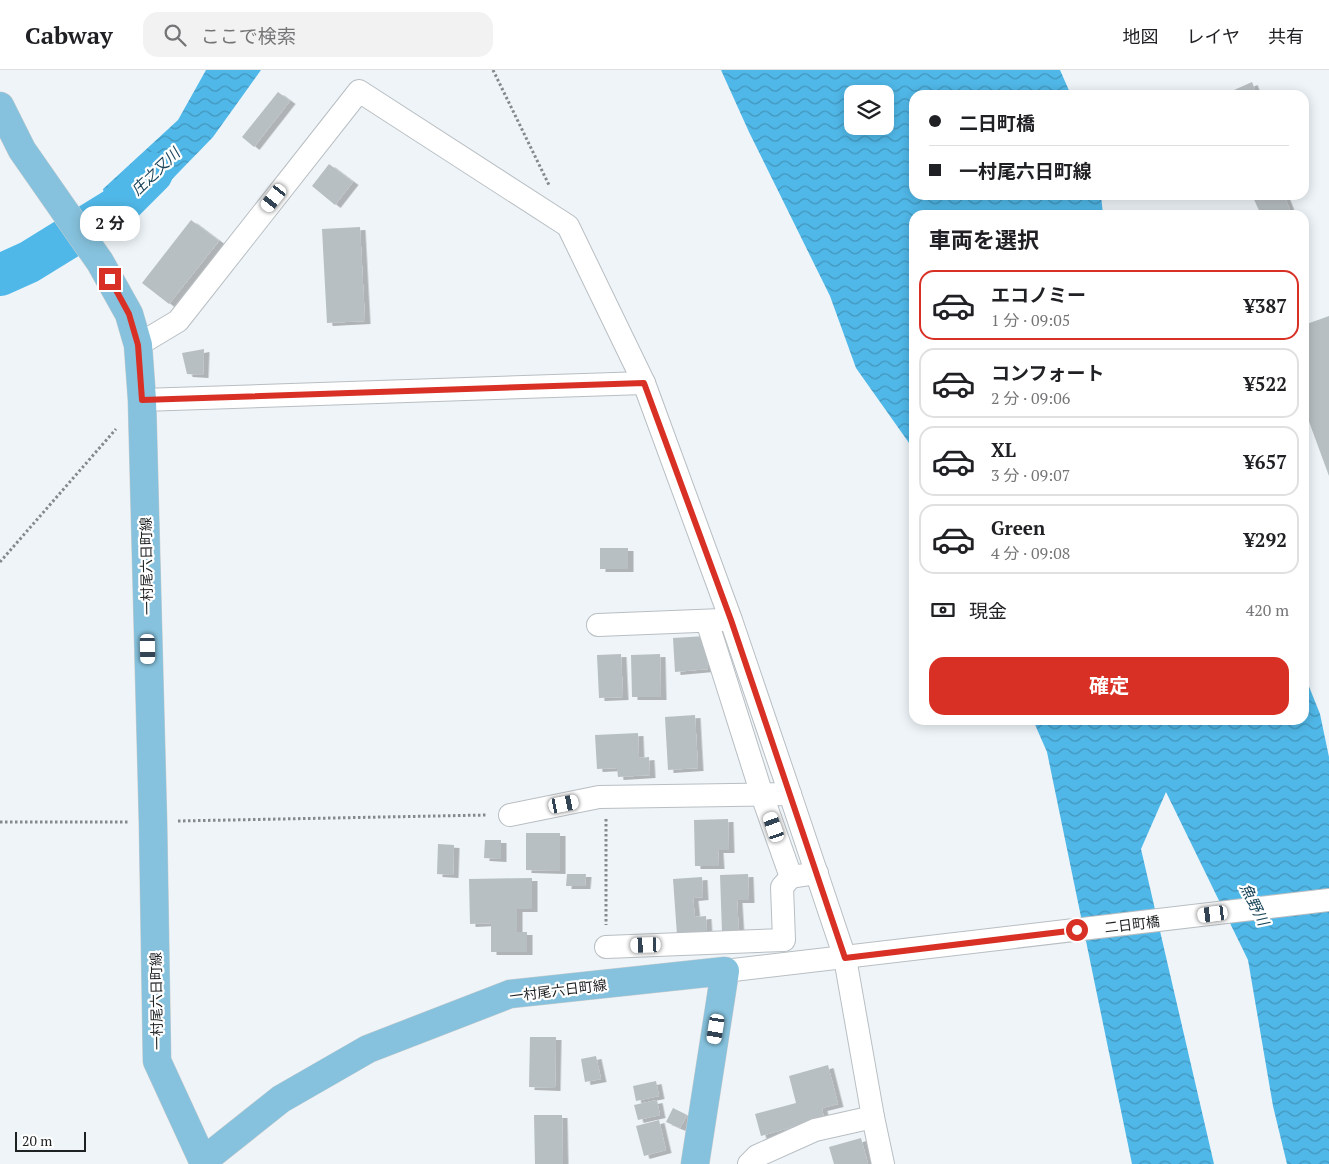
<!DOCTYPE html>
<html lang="ja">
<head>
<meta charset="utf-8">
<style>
  body { margin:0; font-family:"PT Serif","Noto Sans JP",serif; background:#f2f2f2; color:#202124; height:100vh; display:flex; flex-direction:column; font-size:19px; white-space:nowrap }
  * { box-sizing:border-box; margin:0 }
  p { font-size:16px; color:#757577 }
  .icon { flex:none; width:28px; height:28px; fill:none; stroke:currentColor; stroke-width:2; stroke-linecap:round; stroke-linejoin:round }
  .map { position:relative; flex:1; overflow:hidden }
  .details { position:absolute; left:909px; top:140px; width:400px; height:515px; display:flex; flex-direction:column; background:#fff; border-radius:15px; box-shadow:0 2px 12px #0003 }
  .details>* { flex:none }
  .guide { position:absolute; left:909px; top:20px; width:400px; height:110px; border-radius:15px; box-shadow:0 2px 12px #0003; display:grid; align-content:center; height:110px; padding:0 20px; background:#fff }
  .controls { position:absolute; left:844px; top:15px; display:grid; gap:10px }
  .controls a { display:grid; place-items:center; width:50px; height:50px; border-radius:10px; background:#fff; box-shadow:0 2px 12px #0003; font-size:25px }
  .scale { position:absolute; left:15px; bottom:12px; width:71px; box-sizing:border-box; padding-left:5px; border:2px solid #1e2122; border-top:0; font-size:14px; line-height:18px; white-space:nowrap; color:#1e2122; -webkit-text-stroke:4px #fff; paint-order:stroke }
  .end { position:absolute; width:22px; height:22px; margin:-11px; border:6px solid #d93025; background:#fff; box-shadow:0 0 0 2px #fff }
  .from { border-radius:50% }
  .bubble { position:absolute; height:35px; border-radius:15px; background:#fff; box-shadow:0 2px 12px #0003; font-size:16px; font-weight:700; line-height:35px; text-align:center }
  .car { position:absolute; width:15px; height:30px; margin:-15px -8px; border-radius:6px; box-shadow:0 0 4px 1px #0007; background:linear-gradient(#fff 24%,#345 0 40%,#fff 0 76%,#345 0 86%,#fff 0) }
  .guide b { display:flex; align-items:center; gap:18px; height:48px; font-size:19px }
  .guide b+b { border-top:1px solid #e0e0e0 }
  .guide i { width:12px; height:12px; background:#202124 }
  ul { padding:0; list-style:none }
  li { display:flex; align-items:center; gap:15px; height:70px; margin:0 10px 8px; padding:0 10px; border:2px solid #e0e0e0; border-radius:15px }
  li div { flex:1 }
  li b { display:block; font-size:19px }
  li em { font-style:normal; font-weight:700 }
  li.selected { border-color:#d93025 }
  li>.icon { width:45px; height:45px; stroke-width:1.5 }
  h2 { padding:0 20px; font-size:22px; line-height:60px }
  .pay { display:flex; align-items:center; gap:12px; height:55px; padding:0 20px; font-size:19px }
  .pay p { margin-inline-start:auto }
  .action { display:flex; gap:10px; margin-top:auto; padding:10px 20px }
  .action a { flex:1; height:58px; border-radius:15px; background:#d93025; color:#fff; font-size:20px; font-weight:700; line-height:58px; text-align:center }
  header { display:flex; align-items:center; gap:30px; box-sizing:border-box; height:70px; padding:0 25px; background:#fff; border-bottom:1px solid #e0e0e0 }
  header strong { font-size:24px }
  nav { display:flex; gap:28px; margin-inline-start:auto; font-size:18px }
  .search { width:350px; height:45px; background:#f2f2f2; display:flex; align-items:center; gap:12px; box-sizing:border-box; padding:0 18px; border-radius:15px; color:#757577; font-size:19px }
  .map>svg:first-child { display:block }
  .water { fill:url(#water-waves); fill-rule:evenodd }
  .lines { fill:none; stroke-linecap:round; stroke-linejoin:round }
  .river { stroke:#50b8e8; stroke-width:42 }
  .building { fill:#b8bfc2; filter:url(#shadow) }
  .minor-casing { stroke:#b8bec2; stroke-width:24 }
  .major-casing { stroke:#cecece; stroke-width:29 }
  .path { stroke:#84898b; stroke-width:3; stroke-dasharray:2.5 2.5; stroke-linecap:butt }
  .minor { stroke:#fff; stroke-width:22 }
  .major { stroke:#86c2dd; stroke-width:28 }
  .route { stroke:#d93025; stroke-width:6 }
  .labels { text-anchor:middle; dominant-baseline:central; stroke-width:4.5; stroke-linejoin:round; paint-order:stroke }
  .street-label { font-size:14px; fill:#1e2122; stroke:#fff }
  .water-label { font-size:15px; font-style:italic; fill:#19455a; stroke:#fff }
</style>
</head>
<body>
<header>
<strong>Cabway</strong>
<div class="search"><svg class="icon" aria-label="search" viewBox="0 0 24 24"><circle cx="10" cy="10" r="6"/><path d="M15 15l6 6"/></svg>ここで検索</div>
<nav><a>地図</a><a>レイヤ</a><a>共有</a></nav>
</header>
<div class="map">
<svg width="1329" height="1094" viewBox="0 0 1329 1094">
  <defs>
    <pattern id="water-waves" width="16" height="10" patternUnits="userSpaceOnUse" patternTransform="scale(1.25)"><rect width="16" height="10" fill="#50b8e8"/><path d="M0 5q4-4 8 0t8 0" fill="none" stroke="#4295bc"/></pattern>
    <filter id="shadow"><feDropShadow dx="5.5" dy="3" stdDeviation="0" flood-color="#0004"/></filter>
  </defs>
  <rect width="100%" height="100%" fill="#eef4f8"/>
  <!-- water -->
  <g class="water">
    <polygon points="206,0 261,0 213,67 114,169 103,119 178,50"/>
    <path d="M 721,0 L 1060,0 L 1071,25 L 914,25 L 914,125 L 1101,125 L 1103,145 L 914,145 L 914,380 L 856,298 L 830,226 L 749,62 ZM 852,24 L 885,24 L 885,56 L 852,56 Z"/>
    <polygon points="1304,604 1320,644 1329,687 1329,1094 1287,1094 1273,1036 1248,890 1166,722 1141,779 1214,1094 1132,1094 1047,682 1033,650 1304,650"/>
  </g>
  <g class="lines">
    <!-- river -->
    <polyline class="river" points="0,205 29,192 118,137 152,103"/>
  </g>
  <!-- building -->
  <g class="building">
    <polygon points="1252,12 1257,25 1223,25"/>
    <polygon points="278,22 290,31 254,77 242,67"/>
    <polygon points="329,94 353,112 335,135 312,116"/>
    <polygon points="1252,125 1284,125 1292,145 1261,145"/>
    <polygon points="191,150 219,171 169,234 142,213"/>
    <polygon points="360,157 365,251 327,253 322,159"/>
    <polygon points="1329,246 1329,406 1304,338 1304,255"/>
    <polygon points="204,279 203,305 187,304 182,283"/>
    <rect x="600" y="478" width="28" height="21"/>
    <polygon points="706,566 708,599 675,602 673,568"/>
    <polygon points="621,584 623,627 599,628 597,585"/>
    <polygon points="660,584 661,627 632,627 631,585"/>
    <polygon points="695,645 698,698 668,700 665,647"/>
    <polygon points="638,663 639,688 649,687 650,705 618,707 617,698 597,699 595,665"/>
    <polygon points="728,749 729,780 718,780 719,796 695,796 694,750"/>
    <polygon points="526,763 560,763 560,801 526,800"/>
    <polygon points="485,770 501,770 501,789 484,788"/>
    <polygon points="438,774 454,775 453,805 437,804"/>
    <polygon points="567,804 586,804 585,816 566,816"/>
    <polygon points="748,804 749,830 737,830 739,863 722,863 720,805"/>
    <polygon points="702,807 703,827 693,828 695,847 706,846 707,862 677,865 673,809"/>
    <polygon points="532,808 532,839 517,839 517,862 527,862 527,882 491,882 491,853 470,854 469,809"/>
    <polygon points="530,967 556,967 555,1018 529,1017"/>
    <polygon points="596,986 601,1009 585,1012 581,989"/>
    <polygon points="828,995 838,1034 822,1038 824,1048 761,1066 755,1044 796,1033 789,1006"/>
    <polygon points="656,1011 659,1026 636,1031 633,1016"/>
    <polygon points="657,1030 660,1045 638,1050 634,1035"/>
    <polygon points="673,1038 687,1045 680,1058 666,1052"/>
    <polygon points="534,1045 562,1045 563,1094 535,1094"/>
    <polygon points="659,1050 666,1080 644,1086 636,1056"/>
    <polygon points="861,1068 868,1094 834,1094 829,1077"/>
  </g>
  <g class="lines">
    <defs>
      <g id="minor">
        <polyline points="138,275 178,251 359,21 568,156 644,313 731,550 790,724 845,888 873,1047 883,1094"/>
        <polyline points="142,330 644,313"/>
        <polyline points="707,551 762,725 791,807"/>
        <polyline points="598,555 722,550"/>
        <polyline points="510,745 599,727 790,724"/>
        <polyline points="606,877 784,870 782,817 791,807 817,803"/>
        <polyline points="725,901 1329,830"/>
        <polyline points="749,1094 757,1086 815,1060 873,1047"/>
      </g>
      <polyline id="major" points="0,36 22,80 100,192 129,244 138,275 142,330 153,752 157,991 203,1091 281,1029 368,979 510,924 725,901 695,1094"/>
    </defs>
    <!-- minor casing -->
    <use href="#minor" class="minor-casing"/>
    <!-- major casing -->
    <use href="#major" class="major-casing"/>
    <!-- path -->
    <g class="path">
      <polyline points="493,0 549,115"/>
      <polyline points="0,492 116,359"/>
      <polyline points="606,749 606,855"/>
      <polyline points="178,751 487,745"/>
      <polyline points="0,752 129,752"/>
    </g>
    <!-- minor -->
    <use href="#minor" class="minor"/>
    <!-- major -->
    <use href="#major" class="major"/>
  </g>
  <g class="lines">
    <!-- route -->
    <polyline class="route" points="110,209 129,244 138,275 142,330 644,313 731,550 845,888 1077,860"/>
  </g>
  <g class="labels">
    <!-- street labels -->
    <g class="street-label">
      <text transform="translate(146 496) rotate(-91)">一村尾六日町線</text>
      <text transform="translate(1132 854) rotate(-7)">二日町橋</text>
      <text transform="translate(558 920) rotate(-7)">一村尾六日町線</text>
      <text transform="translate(156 931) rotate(-91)">一村尾六日町線</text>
    </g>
    <!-- water labels -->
    <g class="water-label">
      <text transform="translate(155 101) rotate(-44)">庄之又川</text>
      <text transform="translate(1255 834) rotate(64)">魚野川</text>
    </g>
  </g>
</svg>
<div class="controls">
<a><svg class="icon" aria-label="layers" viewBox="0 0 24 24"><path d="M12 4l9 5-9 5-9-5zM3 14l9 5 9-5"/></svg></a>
</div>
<div class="scale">20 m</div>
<i class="end from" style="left:1077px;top:860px"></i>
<i class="end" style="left:110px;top:209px"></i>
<div class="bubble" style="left:80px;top:136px;width:60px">2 分</div>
<i class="car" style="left:274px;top:128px;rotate:218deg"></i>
<i class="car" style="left:148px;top:579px;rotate:179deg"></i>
<i class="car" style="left:564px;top:734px;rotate:79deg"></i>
<i class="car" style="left:774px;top:757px;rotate:341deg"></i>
<i class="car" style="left:1213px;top:844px;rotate:263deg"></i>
<i class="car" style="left:646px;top:875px;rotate:268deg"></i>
<i class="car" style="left:716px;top:959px;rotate:189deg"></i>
<div class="guide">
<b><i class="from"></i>二日町橋</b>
<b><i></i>一村尾六日町線</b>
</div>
<section class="details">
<h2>車両を選択</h2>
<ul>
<li class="selected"><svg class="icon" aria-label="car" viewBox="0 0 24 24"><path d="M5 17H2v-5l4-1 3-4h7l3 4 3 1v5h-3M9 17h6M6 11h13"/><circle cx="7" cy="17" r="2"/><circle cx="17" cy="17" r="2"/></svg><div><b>エコノミー</b><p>1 分 · 09:05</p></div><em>¥387</em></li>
<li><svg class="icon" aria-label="car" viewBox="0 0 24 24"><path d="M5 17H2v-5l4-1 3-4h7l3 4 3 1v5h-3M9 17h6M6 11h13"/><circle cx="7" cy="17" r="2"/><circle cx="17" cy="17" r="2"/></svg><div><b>コンフォート</b><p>2 分 · 09:06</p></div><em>¥522</em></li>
<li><svg class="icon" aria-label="car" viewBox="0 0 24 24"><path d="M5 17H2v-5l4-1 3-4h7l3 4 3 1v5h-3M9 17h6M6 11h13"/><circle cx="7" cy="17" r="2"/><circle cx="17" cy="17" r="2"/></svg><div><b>XL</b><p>3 分 · 09:07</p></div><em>¥657</em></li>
<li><svg class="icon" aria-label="car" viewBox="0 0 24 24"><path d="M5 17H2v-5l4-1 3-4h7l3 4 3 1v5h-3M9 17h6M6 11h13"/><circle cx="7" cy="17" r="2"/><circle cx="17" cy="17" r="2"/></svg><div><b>Green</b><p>4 分 · 09:08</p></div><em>¥292</em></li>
</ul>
<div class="pay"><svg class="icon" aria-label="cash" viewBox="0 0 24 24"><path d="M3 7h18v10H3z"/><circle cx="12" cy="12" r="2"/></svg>現金<p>420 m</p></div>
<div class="action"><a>確定</a></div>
</section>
</div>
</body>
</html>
